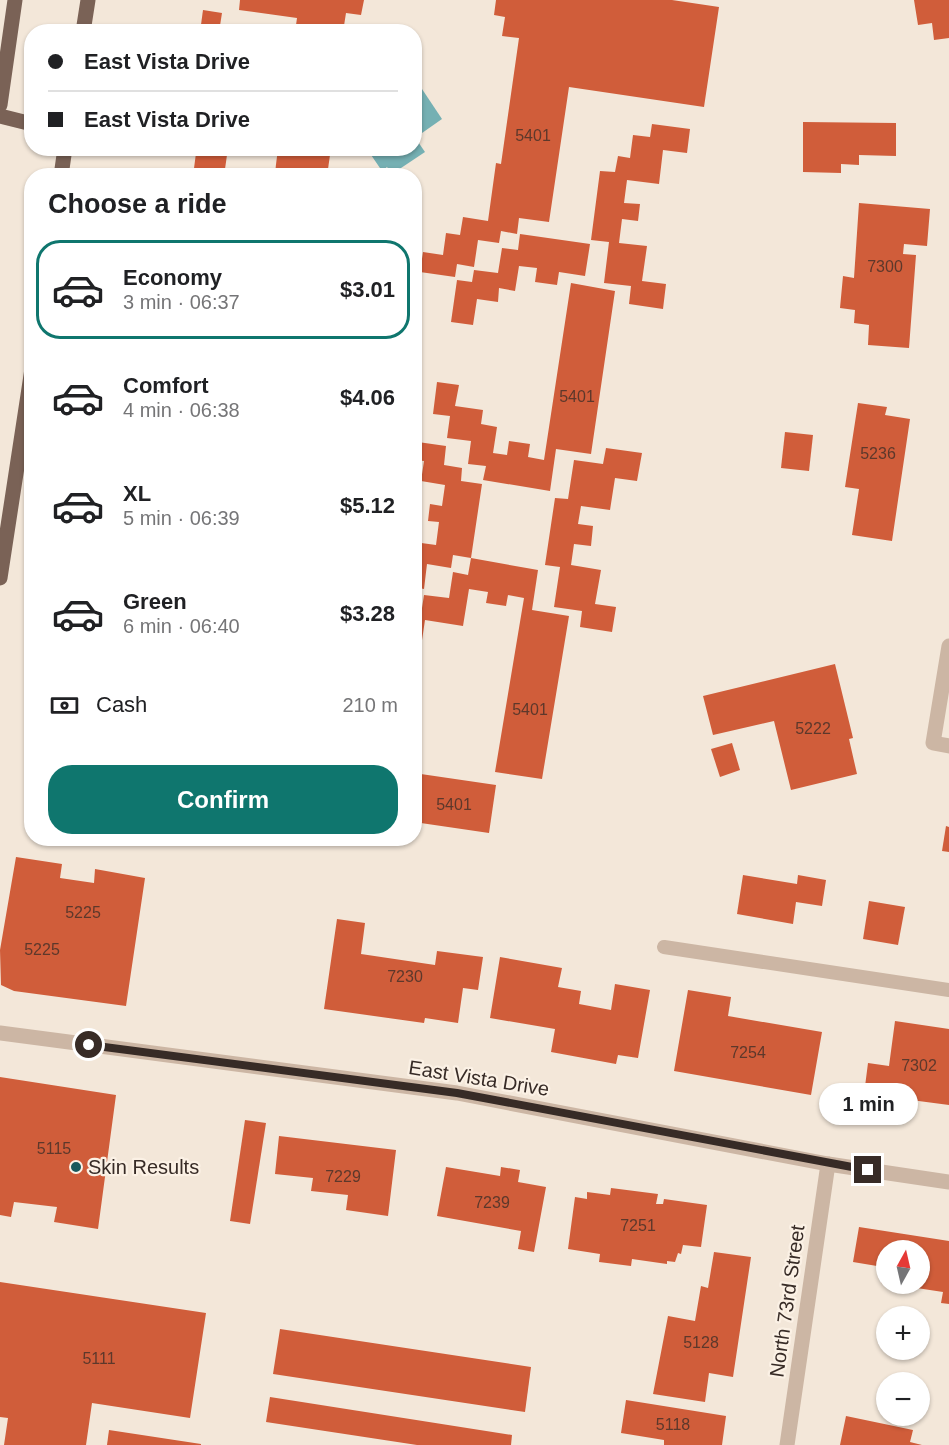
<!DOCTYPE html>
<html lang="en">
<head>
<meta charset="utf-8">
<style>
  body { margin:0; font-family:Helvetica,sans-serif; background:#f2f2f2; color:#202124; height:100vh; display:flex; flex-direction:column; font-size:22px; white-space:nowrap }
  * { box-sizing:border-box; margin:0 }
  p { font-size:20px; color:#757577 }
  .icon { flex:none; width:33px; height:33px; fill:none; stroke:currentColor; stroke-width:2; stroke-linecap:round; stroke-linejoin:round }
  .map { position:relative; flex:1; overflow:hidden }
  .sheet { position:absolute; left:24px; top:168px; width:398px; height:678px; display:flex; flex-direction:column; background:#fff; border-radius:24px; box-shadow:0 2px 4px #0004 }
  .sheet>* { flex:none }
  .hud { position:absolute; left:24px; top:24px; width:398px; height:132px; border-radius:24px; box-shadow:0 2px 4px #0004; display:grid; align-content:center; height:132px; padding:0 24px; background:#fff }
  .needle { width:39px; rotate:8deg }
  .tools { position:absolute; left:876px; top:1240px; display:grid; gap:12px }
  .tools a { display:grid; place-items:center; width:54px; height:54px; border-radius:50%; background:#fff; box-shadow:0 2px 4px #0004; font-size:30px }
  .end { position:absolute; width:27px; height:27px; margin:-14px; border:8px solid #372b26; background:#fff; box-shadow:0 0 0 3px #fff }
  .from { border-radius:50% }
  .bubble { position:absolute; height:42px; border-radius:21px; background:#fff; box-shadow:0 2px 4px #0004; font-size:20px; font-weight:700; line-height:42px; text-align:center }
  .hud b { display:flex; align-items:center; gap:21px; height:57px; font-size:22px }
  .hud b+b { border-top:2px solid #e0e0e0 }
  .hud i { width:15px; height:15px; background:#202124 }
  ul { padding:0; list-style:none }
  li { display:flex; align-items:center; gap:18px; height:99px; margin:0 12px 9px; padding:0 12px; border:3px solid transparent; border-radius:24px }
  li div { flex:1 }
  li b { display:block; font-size:22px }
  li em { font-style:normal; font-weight:700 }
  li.current { border-color:#0f766e }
  li>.icon { width:54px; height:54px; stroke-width:1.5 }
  h2 { padding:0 24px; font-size:27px; line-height:72px }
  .pay { display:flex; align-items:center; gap:15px; height:66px; padding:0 24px; font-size:22px }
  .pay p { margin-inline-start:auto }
  .action { display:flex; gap:12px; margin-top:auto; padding:12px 24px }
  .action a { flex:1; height:69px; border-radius:24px; background:#0f766e; color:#fff; font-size:24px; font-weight:700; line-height:69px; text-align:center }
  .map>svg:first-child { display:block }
  .water { fill:#75b0b3 }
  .building { fill:#d05d3a }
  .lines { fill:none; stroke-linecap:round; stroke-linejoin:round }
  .service { stroke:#ccb6a4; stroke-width:14 }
  .minor { stroke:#ccb6a4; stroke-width:15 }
  .primary { stroke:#7a6256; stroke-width:15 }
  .route { stroke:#372b26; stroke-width:8 }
  .poi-dot { fill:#18585c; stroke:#fbf1e5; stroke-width:2 }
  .labels { text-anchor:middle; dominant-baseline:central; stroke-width:4.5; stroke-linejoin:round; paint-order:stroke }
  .number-label { font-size:16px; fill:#5d382b }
  .street-label { font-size:20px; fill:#372b26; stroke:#fbf1e5 }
  .poi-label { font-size:20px; fill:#372b26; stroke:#fbf1e5; text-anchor:start }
</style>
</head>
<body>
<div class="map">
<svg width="949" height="1445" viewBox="0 0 949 1445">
  <rect width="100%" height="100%" fill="#f3e7d9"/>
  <!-- water -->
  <g class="water">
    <polygon points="414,77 442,119 422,133 414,123"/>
    <polygon points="414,136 425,152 392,174 387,167 382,171 367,149 414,148"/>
  </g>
  <!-- building -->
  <g class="building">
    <polygon points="240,0 364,0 361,15 346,13 343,32 295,32 297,18 239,10"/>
    <polygon points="496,0 672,0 719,7 704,107 569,87 549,222 519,218 517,234 501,231 499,243 478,240 474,267 457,264 455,277 420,272 423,252 443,255 446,233 460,235 463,217 488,221 496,163 501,164 519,38 502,36 505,17 494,15"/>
    <polygon points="914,0 949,0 949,38 934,40 932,23 918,25"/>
    <polygon points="203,10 222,13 219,32 200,32"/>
    <polygon points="803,122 896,123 896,156 859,155 859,165 841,164 841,173 803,172"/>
    <polygon points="652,124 690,129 687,153 663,150 659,184 627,180 624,203 640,204 638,221 622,219 619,243 647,246 642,281 666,284 663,309 629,304 631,286 604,283 609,242 591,240 600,171 615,172 618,156 630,158 633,135 650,137"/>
    <polygon points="184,148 228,148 224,176 193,176 196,153 184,151"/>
    <polygon points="278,148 331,148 327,176 275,173"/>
    <polygon points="859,203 930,209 927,246 904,244 903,254 916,255 909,348 868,345 869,325 854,323 855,310 840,308 843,276 854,278"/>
    <polygon points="520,234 590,244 585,276 559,272 557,285 535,282 537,268 519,266 515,291 499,288 498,302 477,299 473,325 451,322 457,280 472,282 474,270 498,273 502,248 518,250"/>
    <polygon points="571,283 615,291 591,454 556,449 550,491 483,480 486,466 468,464 471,441 447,438 450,416 433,414 437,382 459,385 455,406 483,410 481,424 497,427 493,453 507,455 509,441 530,444 528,457 544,460"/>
    <polygon points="858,403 887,407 885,415 910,419 892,541 852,535 859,489 845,487"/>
    <polygon points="414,418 421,419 418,442 446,446 444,465 462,468 461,481 482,484 471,558 453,555 451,568 427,564 424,589 414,587 414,542 436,545 439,522 428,521 430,504 442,506 445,485 421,481 424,461 414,460 416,440 414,440"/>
    <polygon points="785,432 813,435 809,471 781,468"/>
    <polygon points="606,448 642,453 637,481 615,478 610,510 581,506 578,524 593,526 591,546 574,544 571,565 601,570 595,604 616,607 612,632 580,627 582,611 554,607 560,567 545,565 555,498 568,499 574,460 603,464"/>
    <polygon points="471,558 538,570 532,610 569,616 542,779 495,772 524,598 508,595 506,606 486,603 488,592 469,589 463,626 425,620 421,647 414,646 414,606 422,608 424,595 449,598 453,572 468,575"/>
    <polygon points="835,664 853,738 849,739 857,774 791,790 774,721 713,735 703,696"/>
    <polygon points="732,743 740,770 720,777 711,749"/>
    <polygon points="414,773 496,785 489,833 414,822"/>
    <polygon points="946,826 949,827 949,852 942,851"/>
    <polygon points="16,857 62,864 60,878 94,883 95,869 145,878 126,1006 14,991 1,985 0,950"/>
    <polygon points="743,875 797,884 798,875 826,880 822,906 796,902 793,924 737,914"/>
    <polygon points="869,901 905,907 898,945 863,939"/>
    <polygon points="337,919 365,923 361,954 435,965 437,951 483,957 478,990 463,988 458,1023 425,1018 424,1023 324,1009"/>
    <polygon points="500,957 562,968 558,987 581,991 579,1004 611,1010 615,984 650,990 638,1058 618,1055 616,1064 551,1052 555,1029 490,1018"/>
    <polygon points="688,990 731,997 728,1016 822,1032 811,1095 674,1071"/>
    <polygon points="895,1021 949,1029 949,1105 911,1100 910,1109 863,1102 868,1063 889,1066"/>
    <polygon points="0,1077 116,1095 98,1229 54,1222 57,1207 14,1202 11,1217 0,1215"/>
    <polygon points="245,1120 266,1123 250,1224 230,1221"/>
    <polygon points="279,1136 396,1150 388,1216 346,1210 348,1195 311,1191 313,1178 275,1174"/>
    <polygon points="446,1167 500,1176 501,1167 520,1170 518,1182 546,1187 534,1252 518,1249 521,1231 437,1216"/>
    <polygon points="611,1188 658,1194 656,1204 663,1204 664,1199 707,1205 701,1247 683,1245 681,1254 678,1253 675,1262 667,1261 667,1264 632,1259 631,1266 599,1262 600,1254 568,1249 575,1197 587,1199 587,1192 610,1195"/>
    <polygon points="859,1227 949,1241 949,1304 941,1303 943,1292 897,1285 920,1284 920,1251 886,1251 886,1284 881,1283 883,1267 853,1262"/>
    <polygon points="714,1252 751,1257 733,1377 709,1373 705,1402 653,1394 668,1316 695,1321 701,1286 708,1288"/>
    <polygon points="0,1282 206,1313 190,1418 92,1403 86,1445 4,1445 8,1418 0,1417"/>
    <polygon points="280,1329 531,1367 525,1412 273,1374"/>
    <polygon points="270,1397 512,1435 511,1445 417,1445 266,1422"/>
    <polygon points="626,1400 726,1416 722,1445 664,1445 664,1440 621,1433"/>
    <polygon points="846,1416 913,1430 910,1442 922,1445 840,1445"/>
    <polygon points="109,1430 201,1444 201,1445 107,1445"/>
  </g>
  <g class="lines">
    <!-- service -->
    <polyline class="service" points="664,947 949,990"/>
    <!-- minor -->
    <g class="minor">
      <polyline points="949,646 933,743 949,746"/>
      <polyline points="0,1033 457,1093 828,1164 949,1182"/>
      <polyline points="787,1445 828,1164"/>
    </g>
    <!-- primary -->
    <g class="primary">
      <polyline points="83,32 88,0"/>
      <polyline points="0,105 15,0"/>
      <polyline points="0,116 32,124"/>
      <polyline points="61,176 65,148"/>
      <polyline points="0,578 32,369"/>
    </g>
  </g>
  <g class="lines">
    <!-- route -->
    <polyline class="route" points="89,1045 457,1093 868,1170"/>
  </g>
  <!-- markers -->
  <circle class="poi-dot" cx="76" cy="1167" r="6"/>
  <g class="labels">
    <!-- number labels -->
    <g class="number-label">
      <text x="533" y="135">5401</text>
      <text x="885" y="266">7300</text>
      <text x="577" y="396">5401</text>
      <text x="878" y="453">5236</text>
      <text x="530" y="709">5401</text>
      <text x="813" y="728">5222</text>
      <text x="454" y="804">5401</text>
      <text x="83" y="912">5225</text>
      <text x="42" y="949">5225</text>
      <text x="405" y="976">7230</text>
      <text x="748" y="1052">7254</text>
      <text x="919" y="1065">7302</text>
      <text x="54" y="1148">5115</text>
      <text x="343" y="1176">7229</text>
      <text x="492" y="1202">7239</text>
      <text x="638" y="1225">7251</text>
      <text x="701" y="1342">5128</text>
      <text x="99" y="1358">5111</text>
      <text x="673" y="1424">5118</text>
    </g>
    <!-- street labels -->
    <g class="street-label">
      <text transform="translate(479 1078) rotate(9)">East Vista Drive</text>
      <text transform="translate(787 1301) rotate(-82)">North 73rd Street</text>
    </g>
    <!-- poi labels -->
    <g class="poi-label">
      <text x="88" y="1167">Skin Results</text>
    </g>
  </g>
</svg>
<div class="tools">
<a><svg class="needle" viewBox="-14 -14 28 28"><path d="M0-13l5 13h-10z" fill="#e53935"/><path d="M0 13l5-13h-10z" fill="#757577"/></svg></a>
<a>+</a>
<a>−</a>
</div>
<i class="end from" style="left:89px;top:1045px"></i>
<i class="end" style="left:868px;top:1170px"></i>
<div class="bubble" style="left:819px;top:1083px;width:99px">1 min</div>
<div class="hud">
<b><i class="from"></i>East Vista Drive</b>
<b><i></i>East Vista Drive</b>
</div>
<section class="sheet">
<h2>Choose a ride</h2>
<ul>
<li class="current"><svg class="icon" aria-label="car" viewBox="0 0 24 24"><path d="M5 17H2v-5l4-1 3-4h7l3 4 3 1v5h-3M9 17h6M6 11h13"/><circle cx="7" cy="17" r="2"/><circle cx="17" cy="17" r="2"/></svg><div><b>Economy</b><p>3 min · 06:37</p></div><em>$3.01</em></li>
<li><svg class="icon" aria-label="car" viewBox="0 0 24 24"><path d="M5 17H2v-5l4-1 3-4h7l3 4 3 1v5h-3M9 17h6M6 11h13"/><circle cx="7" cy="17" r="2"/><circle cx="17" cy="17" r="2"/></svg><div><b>Comfort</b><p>4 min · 06:38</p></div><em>$4.06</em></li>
<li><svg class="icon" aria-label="car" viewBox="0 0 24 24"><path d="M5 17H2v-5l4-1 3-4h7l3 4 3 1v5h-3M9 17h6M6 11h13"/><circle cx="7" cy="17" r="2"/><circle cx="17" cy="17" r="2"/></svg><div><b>XL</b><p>5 min · 06:39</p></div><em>$5.12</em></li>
<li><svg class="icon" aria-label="car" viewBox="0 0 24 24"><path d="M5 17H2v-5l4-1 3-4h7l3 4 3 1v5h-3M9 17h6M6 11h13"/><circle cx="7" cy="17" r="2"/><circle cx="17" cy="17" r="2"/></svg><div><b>Green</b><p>6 min · 06:40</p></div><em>$3.28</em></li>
</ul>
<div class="pay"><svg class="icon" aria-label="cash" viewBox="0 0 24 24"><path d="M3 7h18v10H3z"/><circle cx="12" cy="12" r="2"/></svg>Cash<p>210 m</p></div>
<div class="action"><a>Confirm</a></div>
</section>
</div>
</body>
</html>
